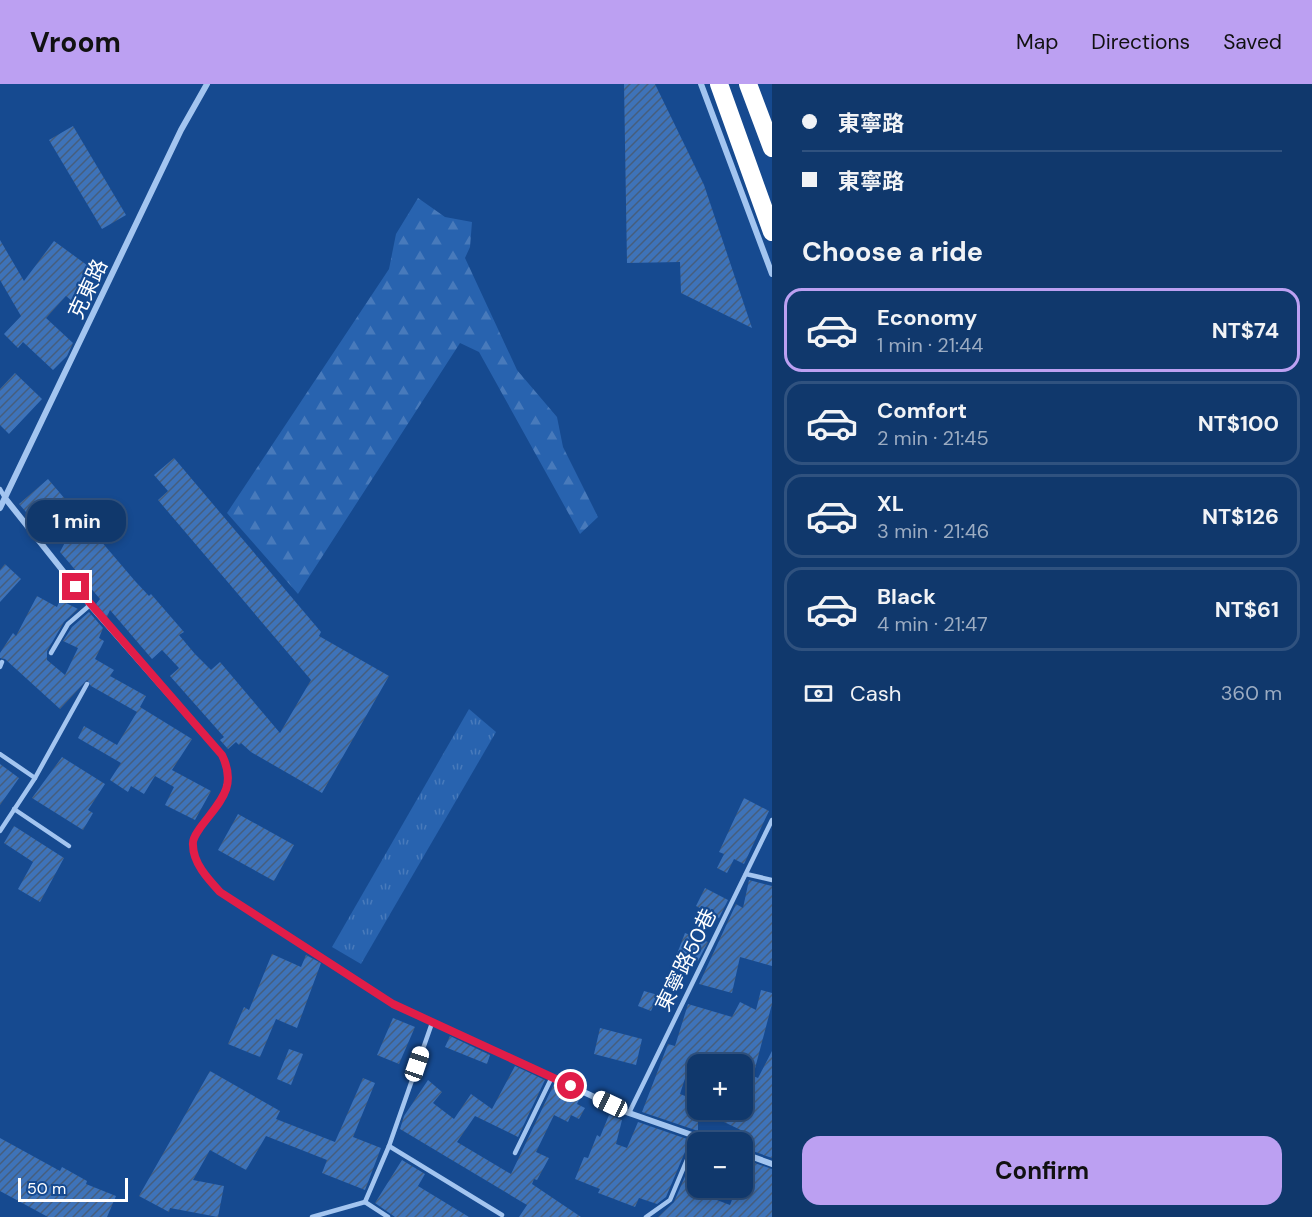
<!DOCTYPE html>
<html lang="en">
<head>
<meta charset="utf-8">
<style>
  body { margin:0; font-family:"DM Sans","Noto Sans TC",sans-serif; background:#1e4374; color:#f1f3f6; height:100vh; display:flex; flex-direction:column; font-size:22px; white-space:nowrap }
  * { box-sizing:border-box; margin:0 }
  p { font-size:20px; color:#9cacc2 }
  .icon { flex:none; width:33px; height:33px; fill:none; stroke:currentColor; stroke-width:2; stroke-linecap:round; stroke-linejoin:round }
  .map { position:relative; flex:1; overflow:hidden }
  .sheet { display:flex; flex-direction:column; background:#10386c; width:540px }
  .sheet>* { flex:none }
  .top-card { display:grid; align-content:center; height:132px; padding:0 30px; background:#10386c }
  .buttons { position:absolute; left:687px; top:970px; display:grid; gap:12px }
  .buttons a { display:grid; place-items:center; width:66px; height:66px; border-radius:12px; background:#10386c; box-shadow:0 3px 9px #0003,0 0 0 2px #30527f; font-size:30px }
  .scale { position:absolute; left:18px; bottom:15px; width:110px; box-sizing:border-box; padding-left:6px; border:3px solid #fff; border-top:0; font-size:16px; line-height:21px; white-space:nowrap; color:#fff; -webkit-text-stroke:4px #164a90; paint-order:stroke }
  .end { position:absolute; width:27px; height:27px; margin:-14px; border:8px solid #e11d48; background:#fff; box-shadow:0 0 0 3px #fff }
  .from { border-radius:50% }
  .bubble { position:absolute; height:42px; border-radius:18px; background:#10386c; box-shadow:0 3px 9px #0003,0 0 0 2px #30527f; font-size:20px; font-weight:700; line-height:42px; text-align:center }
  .car { position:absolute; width:18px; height:36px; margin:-18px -9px; border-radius:8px; box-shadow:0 0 4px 2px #0007; background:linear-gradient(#fff 24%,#345 0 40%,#fff 0 76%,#345 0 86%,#fff 0) }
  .top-card b { display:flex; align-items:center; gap:21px; height:57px; font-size:22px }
  .top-card b+b { border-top:2px solid #30527f }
  .top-card i { width:15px; height:15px; background:#f1f3f6 }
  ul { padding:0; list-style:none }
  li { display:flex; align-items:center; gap:18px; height:84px; margin:0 12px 9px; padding:0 18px; border:3px solid #30527f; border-radius:18px }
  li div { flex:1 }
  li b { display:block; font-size:22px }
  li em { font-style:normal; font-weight:700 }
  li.current { border-color:#bca0f2 }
  li>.icon { width:54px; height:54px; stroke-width:1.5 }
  h2 { padding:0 30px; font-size:27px; line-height:72px }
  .pay { display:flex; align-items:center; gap:15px; height:66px; padding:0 30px; font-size:22px }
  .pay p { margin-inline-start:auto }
  .primary-button { display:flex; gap:12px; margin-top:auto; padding:12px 30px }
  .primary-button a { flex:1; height:69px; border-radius:18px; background:#bca0f2; color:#111; font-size:24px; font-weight:700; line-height:69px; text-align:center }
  header { display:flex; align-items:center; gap:36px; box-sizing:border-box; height:84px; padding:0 30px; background:#bca0f2; color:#111 }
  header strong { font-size:28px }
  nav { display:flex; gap:33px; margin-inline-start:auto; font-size:21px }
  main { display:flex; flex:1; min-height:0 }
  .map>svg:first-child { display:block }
  .grass { fill:url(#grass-tufts) }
  .forest { fill:url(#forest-firs) }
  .building { fill:url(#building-hatch) }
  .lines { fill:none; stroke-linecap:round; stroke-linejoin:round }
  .service { stroke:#a3c5f0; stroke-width:4.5 }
  .minor { stroke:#a3c5f0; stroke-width:6 }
  .motorway { stroke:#fff; stroke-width:18 }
  .route { stroke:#e11d48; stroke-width:8 }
  .labels { text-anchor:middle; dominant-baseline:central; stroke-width:4.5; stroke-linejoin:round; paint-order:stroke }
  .street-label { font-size:21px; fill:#fff; stroke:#164a90 }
</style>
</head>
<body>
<header>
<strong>Vroom</strong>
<nav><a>Map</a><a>Directions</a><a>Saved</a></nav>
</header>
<main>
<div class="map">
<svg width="772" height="1133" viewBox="0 0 772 1133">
  <defs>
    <pattern id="grass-tufts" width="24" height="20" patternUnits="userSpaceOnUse" patternTransform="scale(1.5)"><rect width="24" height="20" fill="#2863af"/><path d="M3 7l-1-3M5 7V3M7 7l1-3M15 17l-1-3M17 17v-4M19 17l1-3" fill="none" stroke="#487abb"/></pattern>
    <pattern id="forest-firs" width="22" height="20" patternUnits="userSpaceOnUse" patternTransform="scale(1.5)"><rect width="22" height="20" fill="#2863af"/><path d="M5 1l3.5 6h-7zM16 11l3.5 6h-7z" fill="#487abb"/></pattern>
    <pattern id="building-hatch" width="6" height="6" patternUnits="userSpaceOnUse" patternTransform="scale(1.5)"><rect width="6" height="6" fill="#3e73b9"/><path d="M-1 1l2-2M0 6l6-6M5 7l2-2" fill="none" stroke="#465e7d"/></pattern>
  </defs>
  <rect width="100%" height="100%" fill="#164a90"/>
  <!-- grass -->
  <polygon class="grass" points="469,625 496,648 361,880 332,863"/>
  <!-- forest -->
  <polygon class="forest" points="418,114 445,133 472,138 470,163 465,174 517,286 557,333 563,363 598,433 580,450 479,268 460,259 298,510 227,429 389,185 396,150"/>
  <!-- building -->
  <g class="building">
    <polygon points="624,0 655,0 704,101 752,244 681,209 680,178 627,179"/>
    <polygon points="73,42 126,131 102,145 49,56"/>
    <polygon points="0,156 24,197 54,157 95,187 72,217 66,212 46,234 73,259 67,272 53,286 23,258 18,264 4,250 21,232 0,196"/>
    <polygon points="15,289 42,315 9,350 0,341 0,305"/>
    <polygon points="174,374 321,548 319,552 389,592 322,709 251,668 241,659 239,661 236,658 228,665 220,656 224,653 170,592 179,584 162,566 152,575 110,526 107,533 96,520 100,515 60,468 74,441 54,460 19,420 48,395 135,497 149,512 151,510 184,548 179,551 195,570 211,586 220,578 280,649 311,596 158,416 168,407 154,391"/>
    <polygon points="5,480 21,495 0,518 0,486"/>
    <polygon points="37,512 57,523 60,516 78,525 64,538 47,567 47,576 65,591 78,564 63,557 72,543 89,528 103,544 99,554 104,557 95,575 114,586 110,592 146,612 140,623 192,655 172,686 211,707 195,736 165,721 174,703 155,692 144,710 131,702 128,708 110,696 121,679 78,654 84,642 117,661 137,628 91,602 87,596 60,625 5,575 0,574 0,569 13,549 16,552"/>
    <polygon points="62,673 105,700 88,726 93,729 83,746 32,714"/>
    <polygon points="0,680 19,694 0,721"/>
    <polygon points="744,714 769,727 744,780 734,775 727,789 717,784 724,770 719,768"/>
    <polygon points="238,730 294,761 274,797 218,766"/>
    <polygon points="14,742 64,774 40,818 18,805 33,778 4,759"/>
    <polygon points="749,796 772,802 772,882 740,873 732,909 699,900 736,820 743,824"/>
    <polygon points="705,804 728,816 719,834 696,822"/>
    <polygon points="685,849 708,858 698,877 677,870"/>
    <polygon points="272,870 301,883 306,871 321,879 297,944 276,935 260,973 228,960 244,923 249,926"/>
    <polygon points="761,906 772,909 772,920 753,992 758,994 772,967 772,1074 747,1065 749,1059 742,1059 747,1049 699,1026 742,1026 742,981 698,981 698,985 689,982 680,1010 698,1017 698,1047 642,1028 668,960 675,962 688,920 732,933 740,918 756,926"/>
    <polygon points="644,907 658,911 651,927 638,922"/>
    <polygon points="393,934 415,943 399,980 377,971"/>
    <polygon points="600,944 642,955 636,981 594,970"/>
    <polygon points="450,952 490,971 487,980 445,963"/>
    <polygon points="289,965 303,970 291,1001 277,995"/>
    <polygon points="515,982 545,996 518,1053 475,1032 457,1058 511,1090 554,1000 581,1012 577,1020 585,1024 579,1035 571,1031 568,1038 554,1031 536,1068 549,1074 537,1096 534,1095 532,1100 581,1133 519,1133 527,1121 400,1045 404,1032 428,996 442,1008 433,1019 454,1035 471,1010 492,1025"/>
    <polygon points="210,987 280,1027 276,1035 335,1058 363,994 375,999 353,1053 381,1064 365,1106 322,1089 327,1076 266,1052 246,1086 210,1066 193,1096 224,1102 218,1133 170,1124 169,1128 139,1112"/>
    <polygon points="609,1031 622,1036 616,1060 627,1064 638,1038 690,1056 666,1113 657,1120 639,1114 635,1123 601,1110 598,1109 600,1105 575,1095 584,1073 588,1074 597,1051 600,1053"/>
    <polygon points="0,1054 60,1087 62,1083 87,1097 86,1100 116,1112 107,1133 48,1133 0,1107"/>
    <polygon points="698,1062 698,1104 713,1104 709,1113 730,1121 735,1108 742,1111 743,1075 772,1085 772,1133 658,1133 674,1118"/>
    <polygon points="402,1076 425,1090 418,1102 469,1133 395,1133 375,1119"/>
  </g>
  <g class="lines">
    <!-- service -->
    <g class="service">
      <polyline points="0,405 5,414"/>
      <polyline points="51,569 68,540 90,521"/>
      <polyline points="0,583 2,578"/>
      <polyline points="0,670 35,694"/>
      <polyline points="14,725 69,762"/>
      <polyline points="0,747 35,694 87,600"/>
      <polyline points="746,790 772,796"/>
      <polyline points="629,1029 772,736"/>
      <polyline points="389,1062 502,1131"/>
      <polyline points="515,1069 552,993"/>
      <polyline points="365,1118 389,1062 432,939"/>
      <polyline points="365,1118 388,1133"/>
      <polyline points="312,1133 365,1118"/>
      <polyline points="646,1133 670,1116 697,1052"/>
    </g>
    <!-- minor -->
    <g class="minor">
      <polyline points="701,0 772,190"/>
      <path d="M 5,414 L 90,521 L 222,671 C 237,704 219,718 200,744 C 197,749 192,754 193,761 C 193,779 208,795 220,808 L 393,920 L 629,1029 L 715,1059"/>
      <polyline points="0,424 181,46 207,0"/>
      <polyline points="742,1069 772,1080"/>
    </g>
    <!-- motorway -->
    <g class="motorway">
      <polyline points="719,0 772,148"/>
      <polyline points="748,0 772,64"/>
    </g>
  </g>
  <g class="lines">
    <!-- route -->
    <path class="route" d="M 76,503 L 222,671 C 238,704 219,718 200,744 C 197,749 192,754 193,761 C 193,779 208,795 220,808 L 393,920 L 571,1002"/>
  </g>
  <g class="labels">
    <!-- street labels -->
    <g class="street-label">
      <text transform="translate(88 205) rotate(-65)">克東路</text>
      <text transform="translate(686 876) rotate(-64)">東寧路50巷</text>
    </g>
  </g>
</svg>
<div class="buttons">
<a>+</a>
<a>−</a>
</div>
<div class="scale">50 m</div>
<i class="end from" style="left:571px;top:1002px"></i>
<i class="end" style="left:76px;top:503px"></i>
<div class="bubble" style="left:27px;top:416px;width:99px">1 min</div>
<i class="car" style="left:417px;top:980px;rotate:19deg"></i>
<i class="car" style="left:610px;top:1020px;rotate:295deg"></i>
</div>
<section class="sheet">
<div class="top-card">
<b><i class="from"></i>東寧路</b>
<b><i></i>東寧路</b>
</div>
<h2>Choose a ride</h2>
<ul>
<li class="current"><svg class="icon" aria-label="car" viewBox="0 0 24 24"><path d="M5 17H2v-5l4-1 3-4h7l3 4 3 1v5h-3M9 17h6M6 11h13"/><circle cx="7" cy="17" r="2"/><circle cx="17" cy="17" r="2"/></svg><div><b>Economy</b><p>1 min · 21:44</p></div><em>NT$74</em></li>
<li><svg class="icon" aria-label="car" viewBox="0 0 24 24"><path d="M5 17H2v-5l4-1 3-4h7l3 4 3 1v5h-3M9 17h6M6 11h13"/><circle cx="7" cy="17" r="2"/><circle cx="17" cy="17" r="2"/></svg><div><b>Comfort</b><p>2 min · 21:45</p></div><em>NT$100</em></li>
<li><svg class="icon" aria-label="car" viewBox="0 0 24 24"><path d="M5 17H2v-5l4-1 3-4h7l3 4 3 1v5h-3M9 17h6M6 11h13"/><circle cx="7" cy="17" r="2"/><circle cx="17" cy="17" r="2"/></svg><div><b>XL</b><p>3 min · 21:46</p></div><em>NT$126</em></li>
<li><svg class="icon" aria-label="car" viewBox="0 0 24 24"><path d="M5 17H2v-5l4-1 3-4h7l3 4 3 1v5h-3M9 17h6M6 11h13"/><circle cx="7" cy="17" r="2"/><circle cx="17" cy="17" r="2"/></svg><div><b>Black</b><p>4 min · 21:47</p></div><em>NT$61</em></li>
</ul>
<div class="pay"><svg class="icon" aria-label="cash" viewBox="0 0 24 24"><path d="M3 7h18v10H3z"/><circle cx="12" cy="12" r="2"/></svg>Cash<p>360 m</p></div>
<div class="primary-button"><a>Confirm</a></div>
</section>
</main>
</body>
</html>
